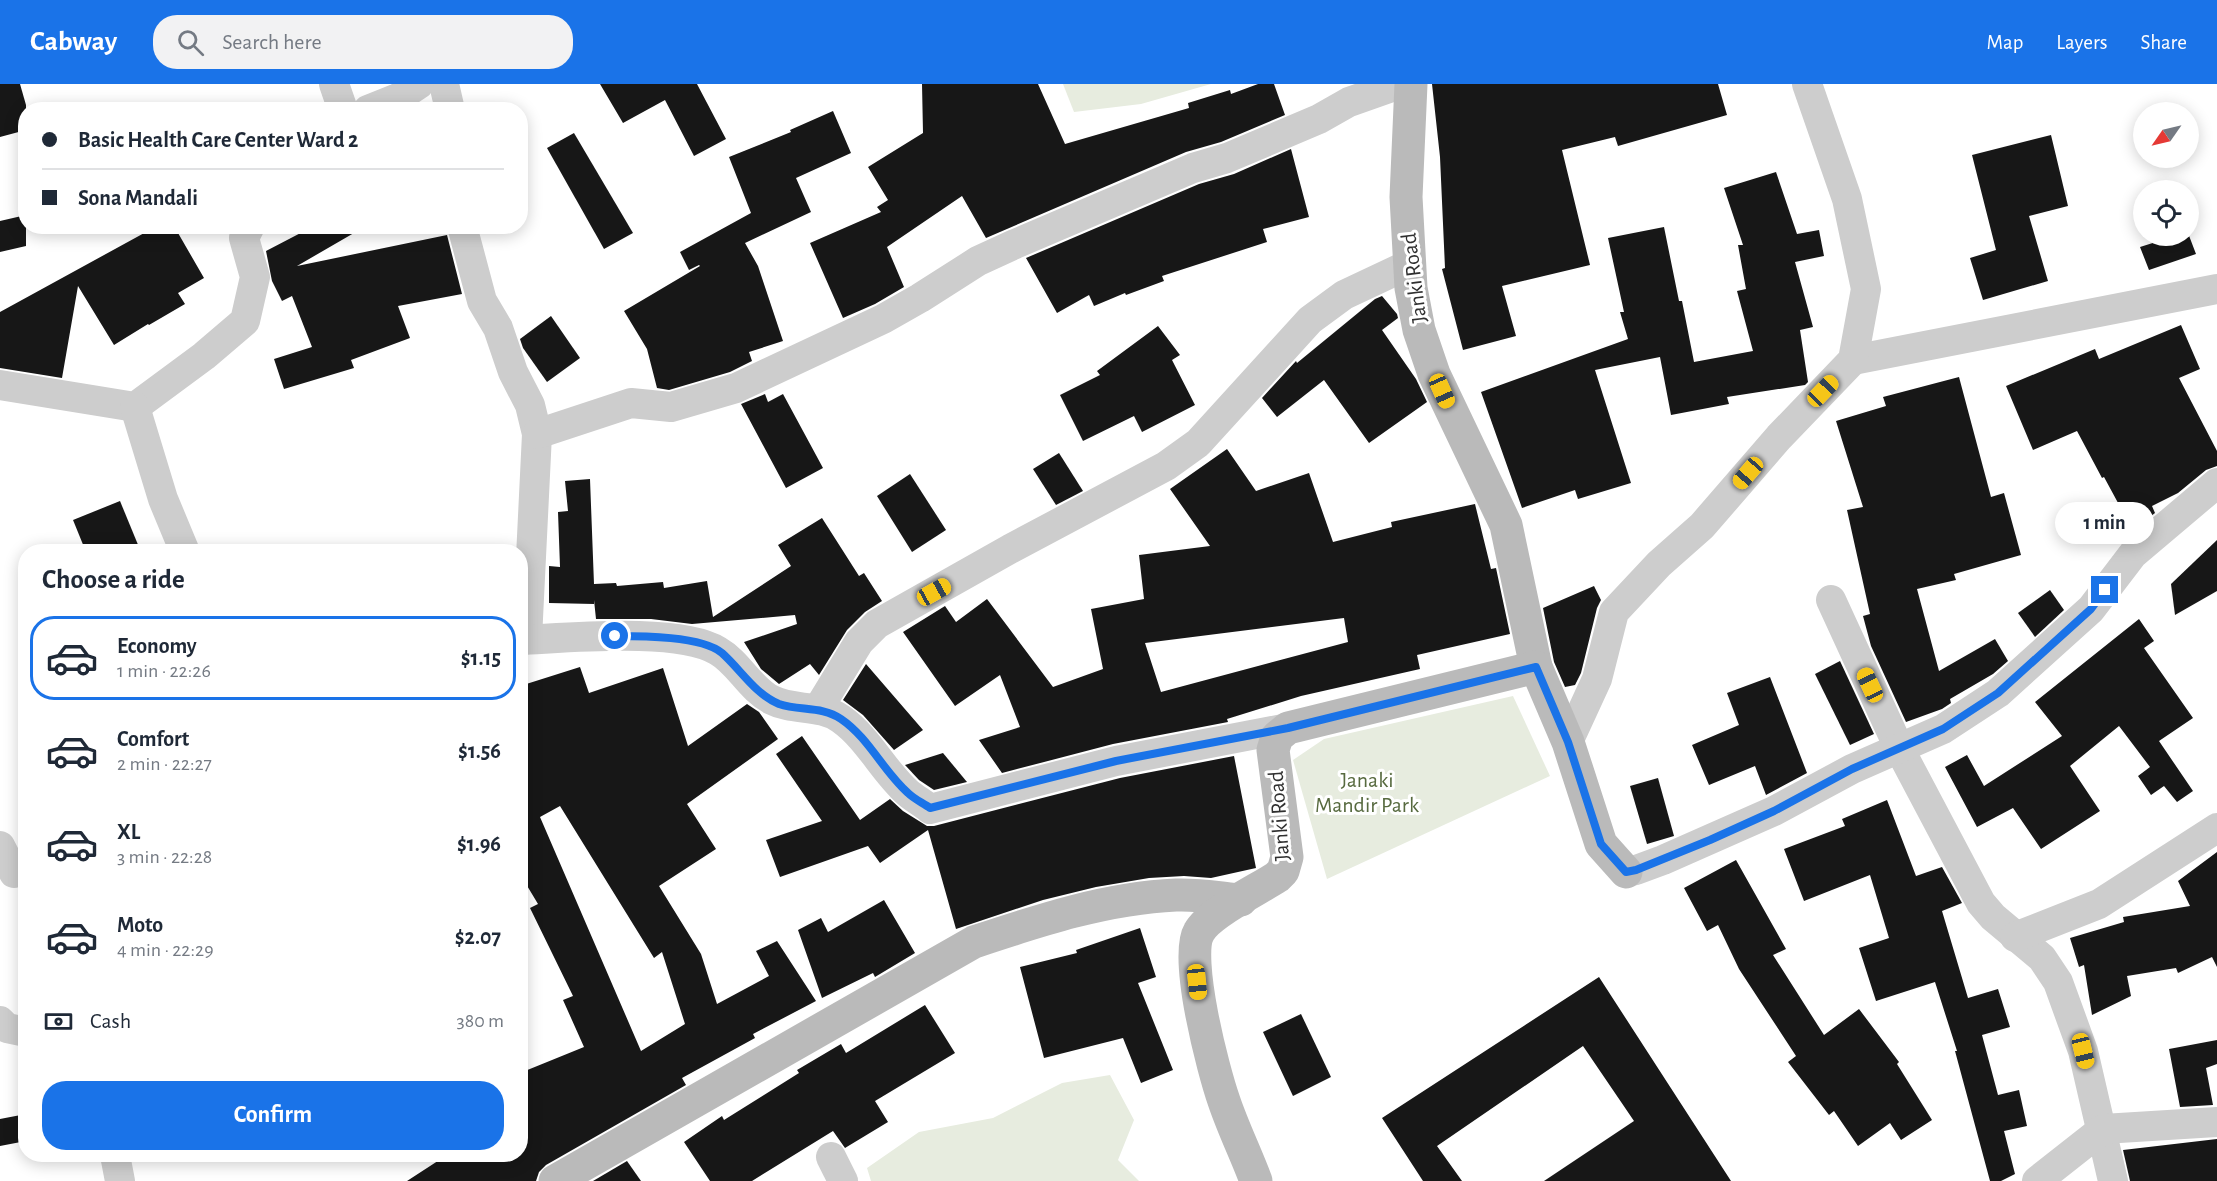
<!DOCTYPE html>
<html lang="en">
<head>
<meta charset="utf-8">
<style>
  body { margin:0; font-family:"Alegreya Sans",sans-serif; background:#f2f2f3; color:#1f2937; height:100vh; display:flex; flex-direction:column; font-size:22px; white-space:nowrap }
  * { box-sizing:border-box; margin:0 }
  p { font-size:20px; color:#747a83 }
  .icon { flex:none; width:33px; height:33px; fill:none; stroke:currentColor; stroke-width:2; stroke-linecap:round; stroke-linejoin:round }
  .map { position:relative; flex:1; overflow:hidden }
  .sheet { position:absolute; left:18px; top:460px; width:510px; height:618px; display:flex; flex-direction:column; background:#fff; border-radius:24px; box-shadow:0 3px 15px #0003 }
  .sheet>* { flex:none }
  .top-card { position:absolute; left:18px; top:18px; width:510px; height:132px; border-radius:24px; box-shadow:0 3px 15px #0003; display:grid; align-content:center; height:132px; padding:0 24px; background:#fff }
  .needle { width:39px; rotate:236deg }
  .buttons { position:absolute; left:2133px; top:18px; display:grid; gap:12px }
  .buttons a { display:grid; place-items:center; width:66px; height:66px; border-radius:50%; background:#fff; box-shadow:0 3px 15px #0003; font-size:30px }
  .end { position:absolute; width:27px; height:27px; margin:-14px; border:8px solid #1a73e8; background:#fff; box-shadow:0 0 0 3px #fff }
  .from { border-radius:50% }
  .bubble { position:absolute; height:42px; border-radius:21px; background:#fff; box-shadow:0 3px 15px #0003; font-size:20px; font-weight:600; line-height:42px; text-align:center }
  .car { position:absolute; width:18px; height:36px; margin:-18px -9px; border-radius:8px; box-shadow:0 0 4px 2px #0007; background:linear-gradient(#f5c518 24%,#345 0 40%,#f5c518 0 76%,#345 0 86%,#f5c518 0) }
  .top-card b { display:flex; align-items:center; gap:21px; height:57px; font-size:22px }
  .top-card b+b { border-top:2px solid #e0e1e3 }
  .top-card i { width:15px; height:15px; background:#1f2937 }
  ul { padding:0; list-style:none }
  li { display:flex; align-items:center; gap:18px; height:84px; margin:0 12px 9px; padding:0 12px; border:3px solid transparent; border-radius:24px }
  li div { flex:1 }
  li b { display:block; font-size:22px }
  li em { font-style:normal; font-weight:600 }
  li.current { border-color:#1a73e8 }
  li>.icon { width:54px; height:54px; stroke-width:1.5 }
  h2 { padding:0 24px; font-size:27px; line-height:72px }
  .pay { display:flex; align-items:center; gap:15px; height:66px; padding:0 24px; font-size:22px }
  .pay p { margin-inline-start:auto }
  .button { display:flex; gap:12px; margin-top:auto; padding:12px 24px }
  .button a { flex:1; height:69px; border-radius:24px; background:#1a73e8; color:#fff; font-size:24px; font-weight:600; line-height:69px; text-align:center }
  header { display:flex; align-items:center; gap:36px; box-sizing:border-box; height:84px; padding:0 30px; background:#1a73e8; color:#fff }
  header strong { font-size:28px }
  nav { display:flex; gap:33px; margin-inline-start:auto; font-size:21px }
  .search { width:420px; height:54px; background:#f2f2f3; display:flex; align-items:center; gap:15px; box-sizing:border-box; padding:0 21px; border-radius:24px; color:#747a83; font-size:22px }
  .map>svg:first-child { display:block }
  .green { fill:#e7ecdf }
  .building { fill:#171717; fill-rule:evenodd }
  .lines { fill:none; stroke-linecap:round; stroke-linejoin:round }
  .street { stroke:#cdcdcd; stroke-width:30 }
  .secondary { stroke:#bababa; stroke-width:33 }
  .route { stroke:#1a73e8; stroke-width:8 }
  .labels { text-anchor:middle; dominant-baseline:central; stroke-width:6; stroke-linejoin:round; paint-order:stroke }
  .street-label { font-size:22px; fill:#303030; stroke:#fff }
  .park-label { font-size:22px; fill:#576a3f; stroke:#fff }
</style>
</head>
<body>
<header>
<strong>Cabway</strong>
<div class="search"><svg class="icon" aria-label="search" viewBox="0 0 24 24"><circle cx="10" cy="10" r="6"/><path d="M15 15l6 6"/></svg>Search here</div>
<nav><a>Map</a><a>Layers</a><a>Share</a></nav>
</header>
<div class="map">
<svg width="2217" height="1097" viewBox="0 0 2217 1097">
  <rect width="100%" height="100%" fill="#fff"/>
  <!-- green -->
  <g class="green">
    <polygon points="1063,0 1211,0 1141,20 1074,28"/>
    <polygon points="1513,612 1550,692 1327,795 1293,676 1324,655"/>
    <polygon points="1110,991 1134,1036 1118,1076 1139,1097 871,1097 867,1084 919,1048 993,1034 1062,999"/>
  </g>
  <!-- building -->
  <g class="building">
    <polygon points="0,0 20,0 26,21 26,46 0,53"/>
    <polygon points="600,0 697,0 726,55 694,72 665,16 623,39"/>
    <polygon points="922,0 1038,0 1065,60 1189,24 1188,19 1230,6 1231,10 1258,0 1274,0 1285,31 1221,58 1186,68 986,154 962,112 887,163 904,203 875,220 843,234 810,159 881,128 877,123 888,116 868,83 923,49"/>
    <polygon points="1432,0 1718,0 1727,31 1618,62 1615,53 1562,66 1590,181 1502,202 1516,252 1463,266 1442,185 1445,184 1440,73"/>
    <polygon points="833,27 851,69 796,94 811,128 745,159 758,182 783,257 749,268 752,277 730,288 669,306 657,304 647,265 624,227 700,182 699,181 689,186 680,168 751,129 729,73 791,48 790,46"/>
    <polygon points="574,49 633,149 604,165 547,64"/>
    <polygon points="2051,51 2068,122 2029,132 2048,197 1983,216 1970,174 1996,166 1972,71"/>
    <polygon points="1291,65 1309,133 1263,145 1267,158 1162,192 1164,197 1126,211 1125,209 1094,222 1089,211 1057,229 1026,174 1199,100 1234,90"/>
    <polygon points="1776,88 1797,150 1819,146 1824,172 1795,178 1813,243 1800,246 1808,298 1805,301 1727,313 1729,320 1671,331 1660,273 1595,286 1631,399 1578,415 1575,406 1522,424 1481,308 1628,255 1620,228 1624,228 1608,154 1664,143 1679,217 1682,217 1694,278 1753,267 1737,207 1746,205 1738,161 1743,161 1724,104"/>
    <polygon points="26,131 26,162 0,168 0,137"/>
    <polygon points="157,142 174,142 204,194 178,209 185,220 149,241 148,240 114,261 78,202 62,294 0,284 0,228"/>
    <polygon points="314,142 366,142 297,182 447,151 462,210 398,222 410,254 351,276 354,284 284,305 274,275 312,263 292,212 282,217 272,197 266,167"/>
    <polygon points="2188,149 2196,170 2149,186 2140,163 2175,152 2188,152"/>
    <polygon points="1382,212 1397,230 1398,234 1382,246 1416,295 1427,318 1369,359 1324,296 1277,333 1262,314 1296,277 1297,279 1375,215"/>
    <polygon points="551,232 580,274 547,298 523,264 520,255"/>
    <polygon points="2181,241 2200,285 2179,294 2217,367 2217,382 2206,386 2178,409 2152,422 2155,429 2146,436 2130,441 2104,393 2102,394 2077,347 2033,366 2006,302 2095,265 2099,275"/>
    <polygon points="1158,242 1180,271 1172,276 1195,321 1142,348 1134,332 1083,357 1060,311 1100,291 1097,287"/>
    <polygon points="1959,293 1991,413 2004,409 2021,471 1954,490 1956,496 1917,505 1939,587 1995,555 2008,577 1993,590 1950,615 1951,619 1942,625 1906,638 1871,562 1863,532 1870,530 1847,426 1863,423 1836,337 1886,322 1883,313"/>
    <polygon points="765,310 768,318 783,310 823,384 786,404 741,320"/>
    <path d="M 1227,365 L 1256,407 L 1309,389 L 1333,458 L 1392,443 L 1391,438 L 1475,420 L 1491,485 L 1496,484 L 1510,550 L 1417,571 L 1420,585 L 1301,612 L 1227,635 L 1228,638 L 1113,660 L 1002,689 L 979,656 L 1020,643 L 1000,591 L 955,622 L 903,548 L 945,522 L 956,538 L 987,515 L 1053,603 L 1103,585 L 1091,525 L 1144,515 L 1139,471 L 1210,462 L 1170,405 ZM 1344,534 L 1348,558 L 1161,608 L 1145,559 Z"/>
    <polygon points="1059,369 1083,407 1056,421 1033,385"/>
    <polygon points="910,390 946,446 912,468 877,412"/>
    <polygon points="590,395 594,500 616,499 617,502 663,498 664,504 707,497 713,533 791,482 778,461 822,434 859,492 864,489 882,517 865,528 847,546 819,591 810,580 779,600 761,585 744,558 797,540 795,531 692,540 651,535 596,535 594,516 594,520 549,519 549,482 560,483 558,428 568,427 565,397"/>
    <polygon points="120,417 141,468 86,468 73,436"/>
    <polygon points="2217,456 2217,507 2175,531 2171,500"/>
    <polygon points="1594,502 1601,516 1597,524 1581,589 1575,601 1565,603 1554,578 1543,524"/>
    <polygon points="2050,506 2064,526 2035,553 2018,529"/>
    <polygon points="2139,535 2154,557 2144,564 2193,634 2159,657 2193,707 2177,718 2164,702 2151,711 2138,692 2150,683 2119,642 2070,682 2100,727 2041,765 2013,724 1977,743 1945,683 1967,671 1984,702 2062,652 2035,618"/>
    <polygon points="1840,577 1874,650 1850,661 1815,590"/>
    <polygon points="866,580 923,646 894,666 863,631 843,616"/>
    <path d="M 580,583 L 589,609 L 663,584 L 688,662 L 747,620 L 759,628 L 778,655 L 687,720 L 716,765 L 659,802 L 701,870 L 717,920 L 769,892 L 756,867 L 777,857 L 816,917 L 753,950 L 755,954 L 682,994 L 686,1001 L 546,1081 L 539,1088 L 536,1097 L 407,1097 L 447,1071 L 520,1071 L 520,989 L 584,963 L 563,916 L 573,912 L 530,824 L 538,820 L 520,790 L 520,602 ZM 560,722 L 654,874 L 662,868 L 685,940 L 641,967 L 540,733 Z"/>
    <polygon points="1770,593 1807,689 1766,711 1755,682 1709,701 1692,661 1739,641 1727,609"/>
    <polygon points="802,652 860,736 890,715 903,727 927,742 934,742 1120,694 1234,672 1256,784 1211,794 1184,792 1149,794 1096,803 1043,816 956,845 928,746 880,779 868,762 780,793 766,756 822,737 776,670"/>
    <polygon points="943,669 967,698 934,706 919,696 905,681"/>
    <polygon points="1658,694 1674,752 1647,760 1630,702"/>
    <polygon points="1887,716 1916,792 1942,783 1962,819 1942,827 1968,914 1998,905 2010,943 1982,951 1998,1011 2019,1006 2027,1042 2004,1047 2015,1090 2001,1097 1990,1097 1955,967 1957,967 1935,898 1876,917 1859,864 1889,854 1870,791 1804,817 1784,765 1845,742 1842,735"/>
    <polygon points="2217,768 2217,883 2212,873 2178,889 2176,884 2127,892 2131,912 2092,931 2084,881 2079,883 2070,854 2124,838 2123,833 2190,822 2178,797"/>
    <polygon points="1736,776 1786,865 1773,871 1824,951 1859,925 1899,978 1897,980 1932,1036 1901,1056 1890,1039 1858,1062 1834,1027 1829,1031 1788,978 1796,972 1739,885 1718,841 1707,847 1684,804"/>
    <polygon points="884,816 915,869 875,893 873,889 822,914 798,846 821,834 828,848"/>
    <polygon points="1140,844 1156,893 1138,899 1173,986 1141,999 1123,954 1044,974 1020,883 1077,869 1076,866"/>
    <polygon points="1599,893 1731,1097 1544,1097 1634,1037 1583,962 1437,1062 1462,1097 1423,1097 1382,1034"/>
    <polygon points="925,921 955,969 875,1017 888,1038 845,1064 833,1047 752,1097 710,1097 684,1058 722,1032 724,1036 799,989 797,986 841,960 846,969"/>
    <polygon points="1301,930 1331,993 1293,1012 1263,948"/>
    <polygon points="2217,956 2217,980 2206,984 2213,1021 2180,1023 2169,965"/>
    <polygon points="26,1030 26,1057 0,1062 0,1035"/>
    <polygon points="2217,1055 2217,1097 2130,1097 2123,1066"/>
    <polygon points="627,1077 641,1097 593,1097"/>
  </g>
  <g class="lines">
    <!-- street -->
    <g class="street">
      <polyline points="334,0 343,26"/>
      <polyline points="444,0 450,26"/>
      <polyline points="368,26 398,14 419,0"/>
      <polyline points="462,142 482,217 498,244 513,288 530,321 537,350 527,555"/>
      <polyline points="1853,276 2217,205"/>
      <polyline points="0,301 135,323 204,272 245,237 255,193 244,154 250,142"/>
      <polyline points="135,323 163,415 185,468"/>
      <polyline points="537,350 631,319 671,323 736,304 883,235 920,214 978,177 1015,160 1193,84 1227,74 1319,35 1349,18 1400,0"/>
      <polyline points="1831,516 1899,664 1981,819 1993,833 2042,874 2058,898 2083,967 2113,1097"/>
      <path d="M 520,556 C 568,554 679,543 718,567 C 739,579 750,605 772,616 C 793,627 820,620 841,635 C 869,655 883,687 908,709 C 915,715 923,719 930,725 L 1116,677 L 1288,644"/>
      <polyline points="818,625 859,558 877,540 1010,465 1166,382 1198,359 1310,236 1344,211 1410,180"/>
      <polyline points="1568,658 1597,595 1614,528 1659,480 1702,442 1779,353 1853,276 1866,205 1847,115 1807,0"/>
      <polyline points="0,762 14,789 26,784"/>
      <polyline points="1626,788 1636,786 1663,776 1774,727 1852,685 1943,645 1998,609 2091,525 2133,470 2217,399"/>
      <polyline points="2015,853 2099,820 2217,744"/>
      <polyline points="0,937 7,944 26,948"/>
      <polyline points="115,1071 120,1097"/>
      <polyline points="831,1073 843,1097"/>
      <polyline points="2037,1097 2103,1045 2217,1038"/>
    </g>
    <!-- secondary -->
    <g class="secondary">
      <polyline points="1411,0 1406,113 1411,204 1419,246 1434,290 1506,441 1536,583 1568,658 1601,760 1626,788"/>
      <path d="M 555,1097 L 974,858 C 1040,836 1107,814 1176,811 C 1197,810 1220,814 1241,816"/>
      <path d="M 1256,1097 C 1246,1070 1233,1044 1224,1017 C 1213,986 1184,873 1199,848 C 1209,829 1257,806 1277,793 L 1283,787 L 1287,773 L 1273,666 L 1277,653 L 1288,644 L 1536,583"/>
    </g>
  </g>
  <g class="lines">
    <!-- route -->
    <path class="route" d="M 615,552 C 641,552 702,552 722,569 C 741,586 755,610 779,620 C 800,627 822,622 841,635 C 869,654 883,687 908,709 C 914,715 923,719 930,724 L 1116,677 L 1288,644 L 1536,583 L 1568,658 L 1601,760 L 1626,788 L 1636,786 L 1710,756 L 1774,727 L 1852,685 L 1943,645 L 1998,609 L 2091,525 L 2105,506"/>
  </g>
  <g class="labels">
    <!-- street labels -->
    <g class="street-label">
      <text transform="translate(1414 194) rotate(-97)">Janki Road</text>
      <text transform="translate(1279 732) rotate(-94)">Janki Road</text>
    </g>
    <!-- park labels -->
    <g class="park-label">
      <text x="1367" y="696">Janaki<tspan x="1367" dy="25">Mandir Park</tspan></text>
    </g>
  </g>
</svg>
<div class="buttons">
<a><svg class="needle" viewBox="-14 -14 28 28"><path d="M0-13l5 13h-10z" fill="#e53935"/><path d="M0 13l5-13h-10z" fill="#747a83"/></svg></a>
<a><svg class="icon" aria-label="locate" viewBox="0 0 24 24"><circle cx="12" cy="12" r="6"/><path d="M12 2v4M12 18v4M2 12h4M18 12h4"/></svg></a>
</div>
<i class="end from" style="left:615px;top:552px"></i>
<i class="end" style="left:2105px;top:506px"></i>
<div class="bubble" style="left:2055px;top:418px;width:99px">1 min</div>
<i class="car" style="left:1442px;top:307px;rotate:156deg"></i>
<i class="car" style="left:1823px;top:307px;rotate:44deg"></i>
<i class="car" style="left:1748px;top:389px;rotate:221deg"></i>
<i class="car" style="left:934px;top:508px;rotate:61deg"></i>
<i class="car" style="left:1870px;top:601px;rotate:335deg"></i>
<i class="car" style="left:1197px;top:898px;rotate:174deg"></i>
<i class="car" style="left:2083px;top:967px;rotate:166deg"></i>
<div class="top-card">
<b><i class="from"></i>Basic Health Care Center Ward 2</b>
<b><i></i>Sona Mandali</b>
</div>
<section class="sheet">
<h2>Choose a ride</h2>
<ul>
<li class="current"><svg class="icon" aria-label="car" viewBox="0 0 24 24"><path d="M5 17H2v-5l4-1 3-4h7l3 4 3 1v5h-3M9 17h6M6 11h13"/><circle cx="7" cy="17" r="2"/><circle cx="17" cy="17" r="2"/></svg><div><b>Economy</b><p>1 min · 22:26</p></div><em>$1.15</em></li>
<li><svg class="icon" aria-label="car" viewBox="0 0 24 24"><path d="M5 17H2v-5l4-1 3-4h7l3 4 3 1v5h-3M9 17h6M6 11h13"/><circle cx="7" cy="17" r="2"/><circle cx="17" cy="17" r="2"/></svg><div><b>Comfort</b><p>2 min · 22:27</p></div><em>$1.56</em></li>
<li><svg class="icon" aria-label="car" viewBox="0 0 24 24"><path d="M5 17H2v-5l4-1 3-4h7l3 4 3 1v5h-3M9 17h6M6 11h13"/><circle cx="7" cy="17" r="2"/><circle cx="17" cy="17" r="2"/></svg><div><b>XL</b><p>3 min · 22:28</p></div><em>$1.96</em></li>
<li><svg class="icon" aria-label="car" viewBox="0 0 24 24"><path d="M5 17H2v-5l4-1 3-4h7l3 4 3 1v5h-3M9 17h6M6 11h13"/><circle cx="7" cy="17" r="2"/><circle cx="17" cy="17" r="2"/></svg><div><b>Moto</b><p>4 min · 22:29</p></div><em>$2.07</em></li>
</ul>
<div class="pay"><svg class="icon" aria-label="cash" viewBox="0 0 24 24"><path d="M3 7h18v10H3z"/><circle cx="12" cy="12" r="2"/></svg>Cash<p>380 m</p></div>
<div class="button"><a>Confirm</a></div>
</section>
</div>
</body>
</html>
